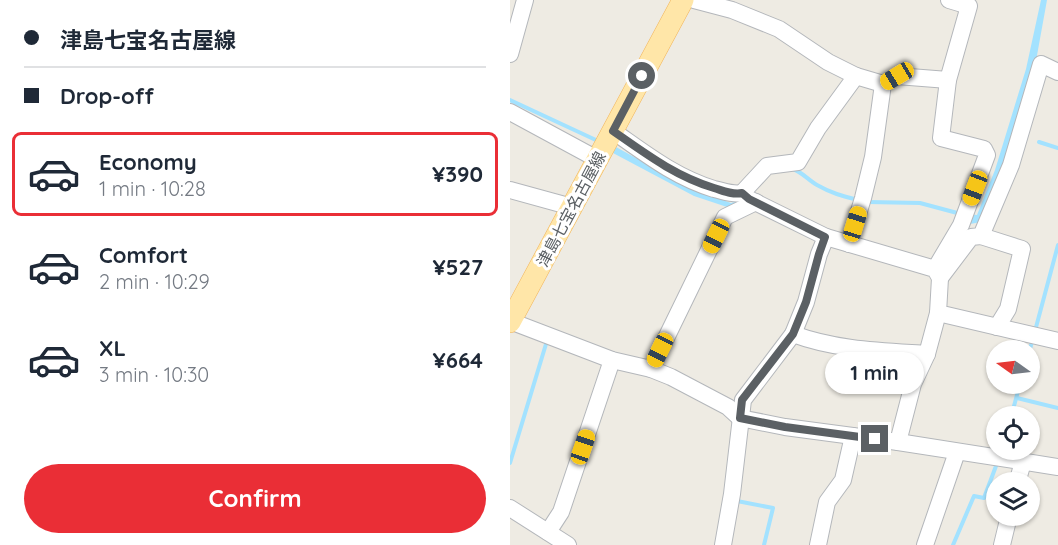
<!DOCTYPE html>
<html lang="en">
<head>
<meta charset="utf-8">
<style>
  body { margin:0; font-family:Quicksand,"Noto Sans JP",sans-serif; background:#f2f2f3; color:#1f2937; height:100vh; display:flex; flex-direction:column; font-size:22px; white-space:nowrap }
  * { box-sizing:border-box; margin:0 }
  p { font-size:20px; color:#747a83 }
  .icon { flex:none; width:33px; height:33px; fill:none; stroke:currentColor; stroke-width:2; stroke-linecap:round; stroke-linejoin:round }
  .map { position:relative; flex:1; overflow:hidden }
  .drawer { display:flex; flex-direction:column; background:#fff; width:510px }
  .drawer>* { flex:none }
  .hud { display:grid; align-content:center; height:132px; padding:0 24px; background:#fff }
  .needle { width:39px; rotate:284deg }
  .tools { position:absolute; left:476px; top:340px; display:grid; gap:12px }
  .tools a { display:grid; place-items:center; width:54px; height:54px; border-radius:50%; background:#fff; box-shadow:0 2px 4px #0004; font-size:30px }
  .end { position:absolute; width:27px; height:27px; margin:-14px; border:8px solid #5b6064; background:#fff; box-shadow:0 0 0 3px #fff }
  .from { border-radius:50% }
  .bubble { position:absolute; height:42px; border-radius:21px; background:#fff; box-shadow:0 2px 4px #0004; font-size:20px; font-weight:800; line-height:42px; text-align:center }
  .car { position:absolute; width:18px; height:36px; margin:-18px -9px; border-radius:8px; box-shadow:0 0 4px 2px #0007; background:linear-gradient(#f5c518 24%,#345 0 40%,#f5c518 0 76%,#345 0 86%,#f5c518 0) }
  .hud b { display:flex; align-items:center; gap:21px; height:57px; font-size:22px }
  .hud b+b { border-top:2px solid #e0e1e3 }
  .hud i { width:15px; height:15px; background:#1f2937 }
  ul { padding:0; list-style:none }
  li { display:flex; align-items:center; gap:18px; height:84px; margin:0 12px 9px; padding:0 12px; border:3px solid transparent; border-radius:9px }
  li div { flex:1 }
  li b { display:block; font-size:22px }
  li em { font-style:normal; font-weight:800 }
  li.selected { border-color:#ea2e36 }
  li>.icon { width:54px; height:54px; stroke-width:1.5 }
  .primary-button { display:flex; gap:12px; margin-top:auto; padding:12px 24px }
  .primary-button a { flex:1; height:69px; border-radius:36px; background:#ea2e36; color:#fff; font-size:24px; font-weight:800; line-height:69px; text-align:center }
  main { display:flex; flex:1; min-height:0 }
  .map>svg:first-child { display:block }
  .water { fill:#a3e2ff }
  .lines { fill:none; stroke-linecap:round; stroke-linejoin:round }
  .stream { stroke:#a3e2ff; stroke-width:4 }
  .minor-casing { stroke:#b4b7bb; stroke-width:18 }
  .major-casing { stroke:#f2b459; stroke-width:22 }
  .minor { stroke:#fff; stroke-width:16 }
  .major { stroke:#ffe6a8; stroke-width:21 }
  .route { stroke:#5b6064; stroke-width:8 }
  .labels { text-anchor:middle; dominant-baseline:central; stroke-width:6; stroke-linejoin:round; paint-order:stroke }
  .street-label { font-size:16px; fill:#5b6064; stroke:#fff }
</style>
</head>
<body>
<main>
<section class="drawer">
<div class="hud">
<b><i class="from"></i>津島七宝名古屋線</b>
<b><i></i>Drop-off</b>
</div>
<ul>
<li class="selected"><svg class="icon" aria-label="car" viewBox="0 0 24 24"><path d="M5 17H2v-5l4-1 3-4h7l3 4 3 1v5h-3M9 17h6M6 11h13"/><circle cx="7" cy="17" r="2"/><circle cx="17" cy="17" r="2"/></svg><div><b>Economy</b><p>1 min · 10:28</p></div><em>¥390</em></li>
<li><svg class="icon" aria-label="car" viewBox="0 0 24 24"><path d="M5 17H2v-5l4-1 3-4h7l3 4 3 1v5h-3M9 17h6M6 11h13"/><circle cx="7" cy="17" r="2"/><circle cx="17" cy="17" r="2"/></svg><div><b>Comfort</b><p>2 min · 10:29</p></div><em>¥527</em></li>
<li><svg class="icon" aria-label="car" viewBox="0 0 24 24"><path d="M5 17H2v-5l4-1 3-4h7l3 4 3 1v5h-3M9 17h6M6 11h13"/><circle cx="7" cy="17" r="2"/><circle cx="17" cy="17" r="2"/></svg><div><b>XL</b><p>3 min · 10:30</p></div><em>¥664</em></li>
</ul>
<div class="primary-button"><a>Confirm</a></div>
</section>
<div class="map">
<svg width="548" height="545" viewBox="0 0 548 545">
  <rect width="100%" height="100%" fill="#eeebe3"/>
  <!-- water -->
  <g class="water">
    <polygon points="531,0 537,0 524,72 504,136 471,222 460,224 458,214 467,215 485,170 516,69"/>
    <polygon points="106,147 184,190 221,203 230,200 220,208 184,196 103,153"/>
  </g>
  <g class="lines">
    <!-- stream -->
    <g class="stream">
      <polyline points="0,100 88,141"/>
      <polyline points="529,142 548,148"/>
      <path d="M 283,169 C 292,172 298,180 307,185 C 321,193 332,196 348,200"/>
      <polyline points="358,202 410,203 451,214"/>
      <polyline points="525,331 548,245"/>
      <polyline points="519,352 522,342"/>
      <polyline points="507,398 548,408"/>
      <polyline points="501,417 510,384"/>
      <polyline points="0,463 36,344"/>
      <polyline points="227,501 263,508 254,545"/>
      <polyline points="443,545 464,496 474,498 486,466"/>
    </g>
    <defs>
      <g id="minor">
        <polyline points="184,0 222,10 269,29 318,62 346,76 308,128 288,162 257,166 232,193"/>
        <polyline points="0,54 15,0"/>
        <polyline points="346,76 373,84 387,76 438,80"/>
        <polyline points="0,112 87,159"/>
        <path d="M 103,131 C 136,154 165,177 204,189 C 214,191 222,195 232,193 L 239,199 L 316,237 L 425,269 L 430,278 L 428,313 L 548,341"/>
        <polyline points="0,190 62,207"/>
        <polyline points="471,236 512,249 498,309 487,327"/>
        <polyline points="339,244 353,198 363,157 373,84"/>
        <polyline points="425,269 451,225 477,155 474,149 431,138 438,80 459,6 439,0"/>
        <polyline points="430,278 461,237 471,236 501,165 531,64 548,72"/>
        <polyline points="0,321 102,360 141,369 161,377 218,407 230,418 275,427 388,442 548,467"/>
        <path d="M 283,334 C 326,350 371,351 417,354"/>
        <polyline points="141,369 215,217 246,202"/>
        <polyline points="388,442 403,384 417,354 428,313"/>
        <polyline points="507,483 513,462"/>
        <polyline points="0,508 58,545"/>
        <polyline points="38,532 51,512 102,360"/>
        <polyline points="213,545 222,494 233,400 283,334 296,302 309,254 316,237"/>
        <polyline points="308,545 317,502 333,480 343,436"/>
        <polyline points="415,545 447,452"/>
        <polyline points="492,545 499,516"/>
      </g>
      <polyline id="major" points="0,322 173,0"/>
    </defs>
    <!-- minor casing -->
    <use href="#minor" class="minor-casing"/>
    <!-- major casing -->
    <use href="#major" class="major-casing"/>
    <!-- minor -->
    <use href="#minor" class="minor"/>
    <!-- major -->
    <use href="#major" class="major"/>
  </g>
  <g class="lines">
    <!-- route -->
    <path class="route" d="M 132,76 L 103,131 C 136,154 165,176 204,188 C 214,191 222,195 232,193 L 239,199 L 315,237 L 309,254 L 296,302 L 283,334 L 232,400 L 230,418 L 275,427 L 365,439"/>
  </g>
  <g class="labels">
    <!-- street labels -->
    <g class="street-label">
      <text transform="translate(61 209) rotate(-62)">津島七宝名古屋線</text>
    </g>
  </g>
</svg>
<div class="tools">
<a><svg class="needle" viewBox="-14 -14 28 28"><path d="M0-13l5 13h-10z" fill="#e53935"/><path d="M0 13l5-13h-10z" fill="#747a83"/></svg></a>
<a><svg class="icon" aria-label="locate" viewBox="0 0 24 24"><circle cx="12" cy="12" r="6"/><path d="M12 2v4M12 18v4M2 12h4M18 12h4"/></svg></a>
<a><svg class="icon" aria-label="layers" viewBox="0 0 24 24"><path d="M12 4l9 5-9 5-9-5zM3 14l9 5 9-5"/></svg></a>
</div>
<i class="end from" style="left:132px;top:76px"></i>
<i class="end" style="left:365px;top:439px"></i>
<div class="bubble" style="left:315px;top:352px;width:99px">1 min</div>
<i class="car" style="left:387px;top:76px;rotate:239deg"></i>
<i class="car" style="left:465px;top:188px;rotate:201deg"></i>
<i class="car" style="left:345px;top:224px;rotate:17deg"></i>
<i class="car" style="left:206px;top:236px;rotate:206deg"></i>
<i class="car" style="left:150px;top:350px;rotate:206deg"></i>
<i class="car" style="left:73px;top:447px;rotate:19deg"></i>
</div>
</main>
</body>
</html>
